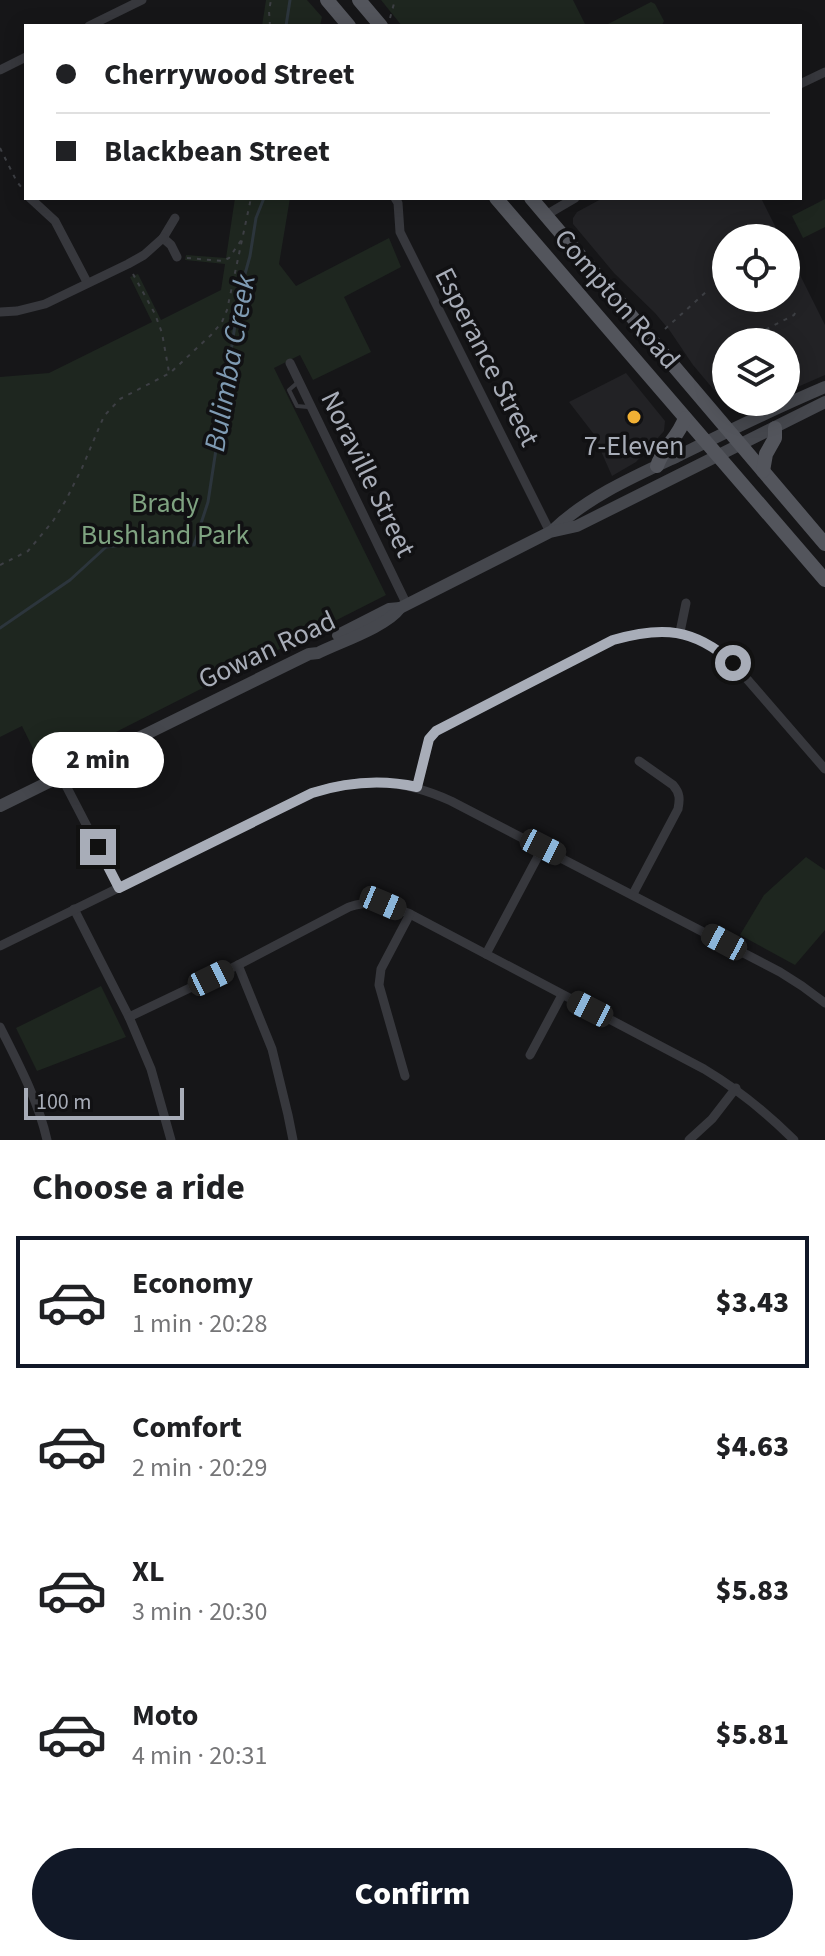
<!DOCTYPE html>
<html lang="en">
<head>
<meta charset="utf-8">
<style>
  body { margin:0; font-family:"Source Sans 3",sans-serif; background:#f2f2f2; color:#202124; height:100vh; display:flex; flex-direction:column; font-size:30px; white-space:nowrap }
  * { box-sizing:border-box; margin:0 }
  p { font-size:26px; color:#757577 }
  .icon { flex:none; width:44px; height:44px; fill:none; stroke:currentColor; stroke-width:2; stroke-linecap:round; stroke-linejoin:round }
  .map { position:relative; height:1140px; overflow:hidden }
  .details { display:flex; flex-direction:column; background:#fff; flex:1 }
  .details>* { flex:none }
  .top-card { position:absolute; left:24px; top:24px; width:778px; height:176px; border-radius:0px; box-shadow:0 4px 20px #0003; display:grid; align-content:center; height:176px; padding:0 32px; background:#fff }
  .controls { position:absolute; left:712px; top:224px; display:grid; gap:16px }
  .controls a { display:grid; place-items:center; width:88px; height:88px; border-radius:50%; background:#fff; box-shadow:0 4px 20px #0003; font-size:40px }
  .scale { position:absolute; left:24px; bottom:20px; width:160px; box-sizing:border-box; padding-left:8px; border:4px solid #a8adb8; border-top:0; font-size:22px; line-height:28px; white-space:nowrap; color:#a8adb8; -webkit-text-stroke:6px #111113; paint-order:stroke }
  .end { position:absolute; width:36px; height:36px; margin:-18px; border:10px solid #a8adb8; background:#111; box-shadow:0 0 0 4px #111 }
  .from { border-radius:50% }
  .bubble { position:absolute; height:56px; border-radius:28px; background:#fff; box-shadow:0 4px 20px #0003; font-size:26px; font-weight:800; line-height:56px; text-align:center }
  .car { position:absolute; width:24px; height:48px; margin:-24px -12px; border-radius:10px; box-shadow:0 0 6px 2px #0007; background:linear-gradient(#222 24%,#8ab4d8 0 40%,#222 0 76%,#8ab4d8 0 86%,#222 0) }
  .top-card b { display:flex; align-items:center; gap:28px; height:76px; font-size:30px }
  .top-card b+b { border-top:2px solid #e0e0e0 }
  .top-card i { width:20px; height:20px; background:#202124 }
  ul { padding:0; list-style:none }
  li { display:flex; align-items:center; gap:24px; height:132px; margin:0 16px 12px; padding:0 16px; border:4px solid transparent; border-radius:0px }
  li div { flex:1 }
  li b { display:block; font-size:30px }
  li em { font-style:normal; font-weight:800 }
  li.selected { border-color:#111827 }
  li>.icon { width:72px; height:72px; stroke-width:1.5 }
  h2 { padding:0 32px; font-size:36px; line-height:96px }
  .primary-button { display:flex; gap:16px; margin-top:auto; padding:16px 32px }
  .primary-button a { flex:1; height:92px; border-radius:48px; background:#111827; color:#fff; font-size:32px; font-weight:800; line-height:92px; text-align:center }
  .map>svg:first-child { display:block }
  .built { fill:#222225 }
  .green { fill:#1e261f }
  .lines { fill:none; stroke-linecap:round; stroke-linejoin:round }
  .stream { stroke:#2c353c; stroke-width:3 }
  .path { stroke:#3d3f44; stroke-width:2; stroke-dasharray:4 6; stroke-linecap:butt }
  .service { stroke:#37383d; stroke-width:4 }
  .minor { stroke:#37383d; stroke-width:9 }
  .secondary { stroke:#45474d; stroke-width:12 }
  .primary { stroke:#53555c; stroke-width:14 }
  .route { stroke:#a8adb8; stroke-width:10 }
  .poi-dot { fill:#f2b134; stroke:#111113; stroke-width:3 }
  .labels { text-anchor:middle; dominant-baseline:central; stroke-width:7; stroke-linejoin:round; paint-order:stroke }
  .street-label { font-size:28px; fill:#a8adb8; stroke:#111113 }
  .poi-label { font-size:28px; fill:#a8adb8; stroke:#111113 }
  .park-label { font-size:28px; fill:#7fa381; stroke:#111113 }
  .water-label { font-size:30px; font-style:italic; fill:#7f9bb3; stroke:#111113 }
</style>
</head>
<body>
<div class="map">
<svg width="825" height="1140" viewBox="0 0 825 1140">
  <rect width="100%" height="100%" fill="#161618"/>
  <!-- built -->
  <g class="built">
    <polygon points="603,198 761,198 781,238 726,238 726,298 786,298 786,247 825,325 825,375 786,392 786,342 726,342 726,402 764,402 743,411 730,409 693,365 670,331 655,313 614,273 573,224 573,218 577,212"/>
    <polygon points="626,373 665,421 664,431 636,462 612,476 593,433 569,402"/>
  </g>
  <!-- green -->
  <g class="green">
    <polygon points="266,0 307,0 322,17 320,26 262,26"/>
    <polygon points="381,0 573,0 586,26 402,26"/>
    <polygon points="651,2 655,4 664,21 662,25 608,26 608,24"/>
    <polygon points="235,198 290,198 279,264 296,286 389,238 401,267 344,297 371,352 313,380 300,355 274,368 386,595 43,769 22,726 0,737 0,377 49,373 152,322 130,277 138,274 161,320 221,290 225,264 185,260 186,255 226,258"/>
    <polygon points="825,199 825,227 803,238 792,216"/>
    <polygon points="806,857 825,870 825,930 795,965 740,935 764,895"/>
    <polygon points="101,986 126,1037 37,1071 16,1028"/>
  </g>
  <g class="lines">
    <!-- stream -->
    <g class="stream">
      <polyline points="286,26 290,0"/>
      <polyline points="0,628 70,580 106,547 156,541 194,545 208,502 240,292 250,256 256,218 264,198"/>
    </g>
    <!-- path -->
    <g class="path">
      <polyline points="390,18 395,0"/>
      <polyline points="270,26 269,11 271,0"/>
      <polyline points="0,148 17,182 23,189"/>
      <polyline points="187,258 223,261 229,258 242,239"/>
      <polyline points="133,274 155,314 162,333 169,372"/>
      <polyline points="665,329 706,292"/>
      <polyline points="741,335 747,336 747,342"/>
      <polyline points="747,336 757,334 794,315 797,310"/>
      <polyline points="0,565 28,551 53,521 66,500 82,468 104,416 120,399 170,373 211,335 222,322 227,310 251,198"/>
    </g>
    <!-- service -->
    <polyline class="service" points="297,383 289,390 297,406 308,407"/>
    <!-- minor -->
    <g class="minor">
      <polyline points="89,26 142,0"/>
      <polyline points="0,70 26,57"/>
      <polyline points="800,84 825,72"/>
      <polyline points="30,198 55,221 87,282"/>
      <polyline points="395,198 398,203 400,232 550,532"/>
      <polyline points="546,215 575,198"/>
      <polyline points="175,218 163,238 171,245 177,257"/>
      <polyline points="0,312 17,311 45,304 128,264 144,255 163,238"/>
      <polyline points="290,363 407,605"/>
      <polyline points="680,632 686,603"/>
      <polyline points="61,776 119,888"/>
      <path d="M 417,787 L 429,739 L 436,731 L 613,640 C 662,626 694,628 733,663 L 825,769"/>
      <path d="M 633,894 L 678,809 C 680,799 680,793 673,785 L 639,761"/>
      <polyline points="74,909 129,1017 151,1069 171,1140"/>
      <path d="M 0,946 L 312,793 C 362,777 403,779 451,801 L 780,972 L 802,986 L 825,1003"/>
      <polyline points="486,954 543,847"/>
      <polyline points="238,965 272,1049 288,1115 293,1140"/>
      <path d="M 129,1017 L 238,965 L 349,907 C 375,899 385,904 410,914 L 704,1069 C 739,1090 765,1111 794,1140"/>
      <path d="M 0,1027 C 18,1063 38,1100 47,1140"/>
      <polyline points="530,1055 562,995"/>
      <polyline points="405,1076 379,985 381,969 410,914"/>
      <polyline points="689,1140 712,1119 736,1088"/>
    </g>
    <!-- secondary -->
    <g class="secondary">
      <path d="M 553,530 C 589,496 635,476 680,455 C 728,431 776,408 825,387"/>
      <polyline points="338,635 389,609 400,608"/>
      <path d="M 0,806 L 309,654 L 318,653 C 340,642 386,627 400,608 L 550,532 L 577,526 L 825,402"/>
    </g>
    <!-- primary -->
    <g class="primary">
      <polyline points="327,0 349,26"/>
      <polyline points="359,0 381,26"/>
      <polyline points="496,198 825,580"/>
      <polyline points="531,198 825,544"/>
      <path d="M 657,466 C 663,447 678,438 685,418"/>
      <polyline points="763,471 766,454 775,438 775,428"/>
    </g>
  </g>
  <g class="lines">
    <!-- route -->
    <path class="route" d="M 98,847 L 119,888 L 312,793 C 347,782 381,779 417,787 L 429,739 L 436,731 L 613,640 C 662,626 694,628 733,663"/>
  </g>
  <!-- markers -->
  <circle class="poi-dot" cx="634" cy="417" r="8"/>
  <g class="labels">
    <!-- street labels -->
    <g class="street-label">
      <text transform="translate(617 299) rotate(49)">Compton Road</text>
      <text transform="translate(487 357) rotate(63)">Esperance Street</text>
      <text transform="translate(368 474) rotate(64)">Noraville Street</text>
      <text transform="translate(267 650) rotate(-25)">Gowan Road</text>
    </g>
    <!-- poi labels -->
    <g class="poi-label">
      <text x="634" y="446">7-Eleven</text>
    </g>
    <!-- park labels -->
    <g class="park-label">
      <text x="165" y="503">Brady<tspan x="165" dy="32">Bushland Park</tspan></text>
    </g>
    <!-- water labels -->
    <g class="water-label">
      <text transform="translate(230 363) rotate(-80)">Bulimba Creek</text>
    </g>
  </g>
</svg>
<div class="controls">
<a><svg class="icon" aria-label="locate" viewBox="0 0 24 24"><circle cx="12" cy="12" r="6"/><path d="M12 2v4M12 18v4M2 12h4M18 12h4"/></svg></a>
<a><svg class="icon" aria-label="layers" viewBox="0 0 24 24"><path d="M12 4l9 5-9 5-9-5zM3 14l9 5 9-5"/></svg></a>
</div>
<div class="scale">100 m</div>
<i class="end from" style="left:733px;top:663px"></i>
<i class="end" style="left:98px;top:847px"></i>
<div class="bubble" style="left:32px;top:732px;width:132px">2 min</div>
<i class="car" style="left:543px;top:847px;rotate:117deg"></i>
<i class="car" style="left:383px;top:903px;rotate:113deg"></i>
<i class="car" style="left:724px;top:942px;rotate:298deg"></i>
<i class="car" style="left:211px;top:978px;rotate:64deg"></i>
<i class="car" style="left:590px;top:1009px;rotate:297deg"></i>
<div class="top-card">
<b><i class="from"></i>Cherrywood Street</b>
<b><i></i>Blackbean Street</b>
</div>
</div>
<section class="details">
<h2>Choose a ride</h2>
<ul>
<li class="selected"><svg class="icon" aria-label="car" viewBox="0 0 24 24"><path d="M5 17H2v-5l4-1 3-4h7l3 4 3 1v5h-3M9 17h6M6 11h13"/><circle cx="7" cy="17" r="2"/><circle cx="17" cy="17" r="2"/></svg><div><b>Economy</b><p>1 min · 20:28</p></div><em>$3.43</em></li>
<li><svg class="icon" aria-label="car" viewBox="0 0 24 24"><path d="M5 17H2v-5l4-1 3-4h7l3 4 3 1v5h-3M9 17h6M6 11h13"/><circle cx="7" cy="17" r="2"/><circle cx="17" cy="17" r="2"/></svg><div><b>Comfort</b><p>2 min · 20:29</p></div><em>$4.63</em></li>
<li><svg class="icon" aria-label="car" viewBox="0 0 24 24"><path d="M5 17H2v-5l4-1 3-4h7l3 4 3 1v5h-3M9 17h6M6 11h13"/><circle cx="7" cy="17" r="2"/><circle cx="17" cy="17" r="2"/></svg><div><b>XL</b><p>3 min · 20:30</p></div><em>$5.83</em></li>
<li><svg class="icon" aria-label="car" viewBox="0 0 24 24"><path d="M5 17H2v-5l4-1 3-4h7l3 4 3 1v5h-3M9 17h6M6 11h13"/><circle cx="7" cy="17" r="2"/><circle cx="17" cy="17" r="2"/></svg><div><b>Moto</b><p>4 min · 20:31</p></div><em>$5.81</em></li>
</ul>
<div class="primary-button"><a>Confirm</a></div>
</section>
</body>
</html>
